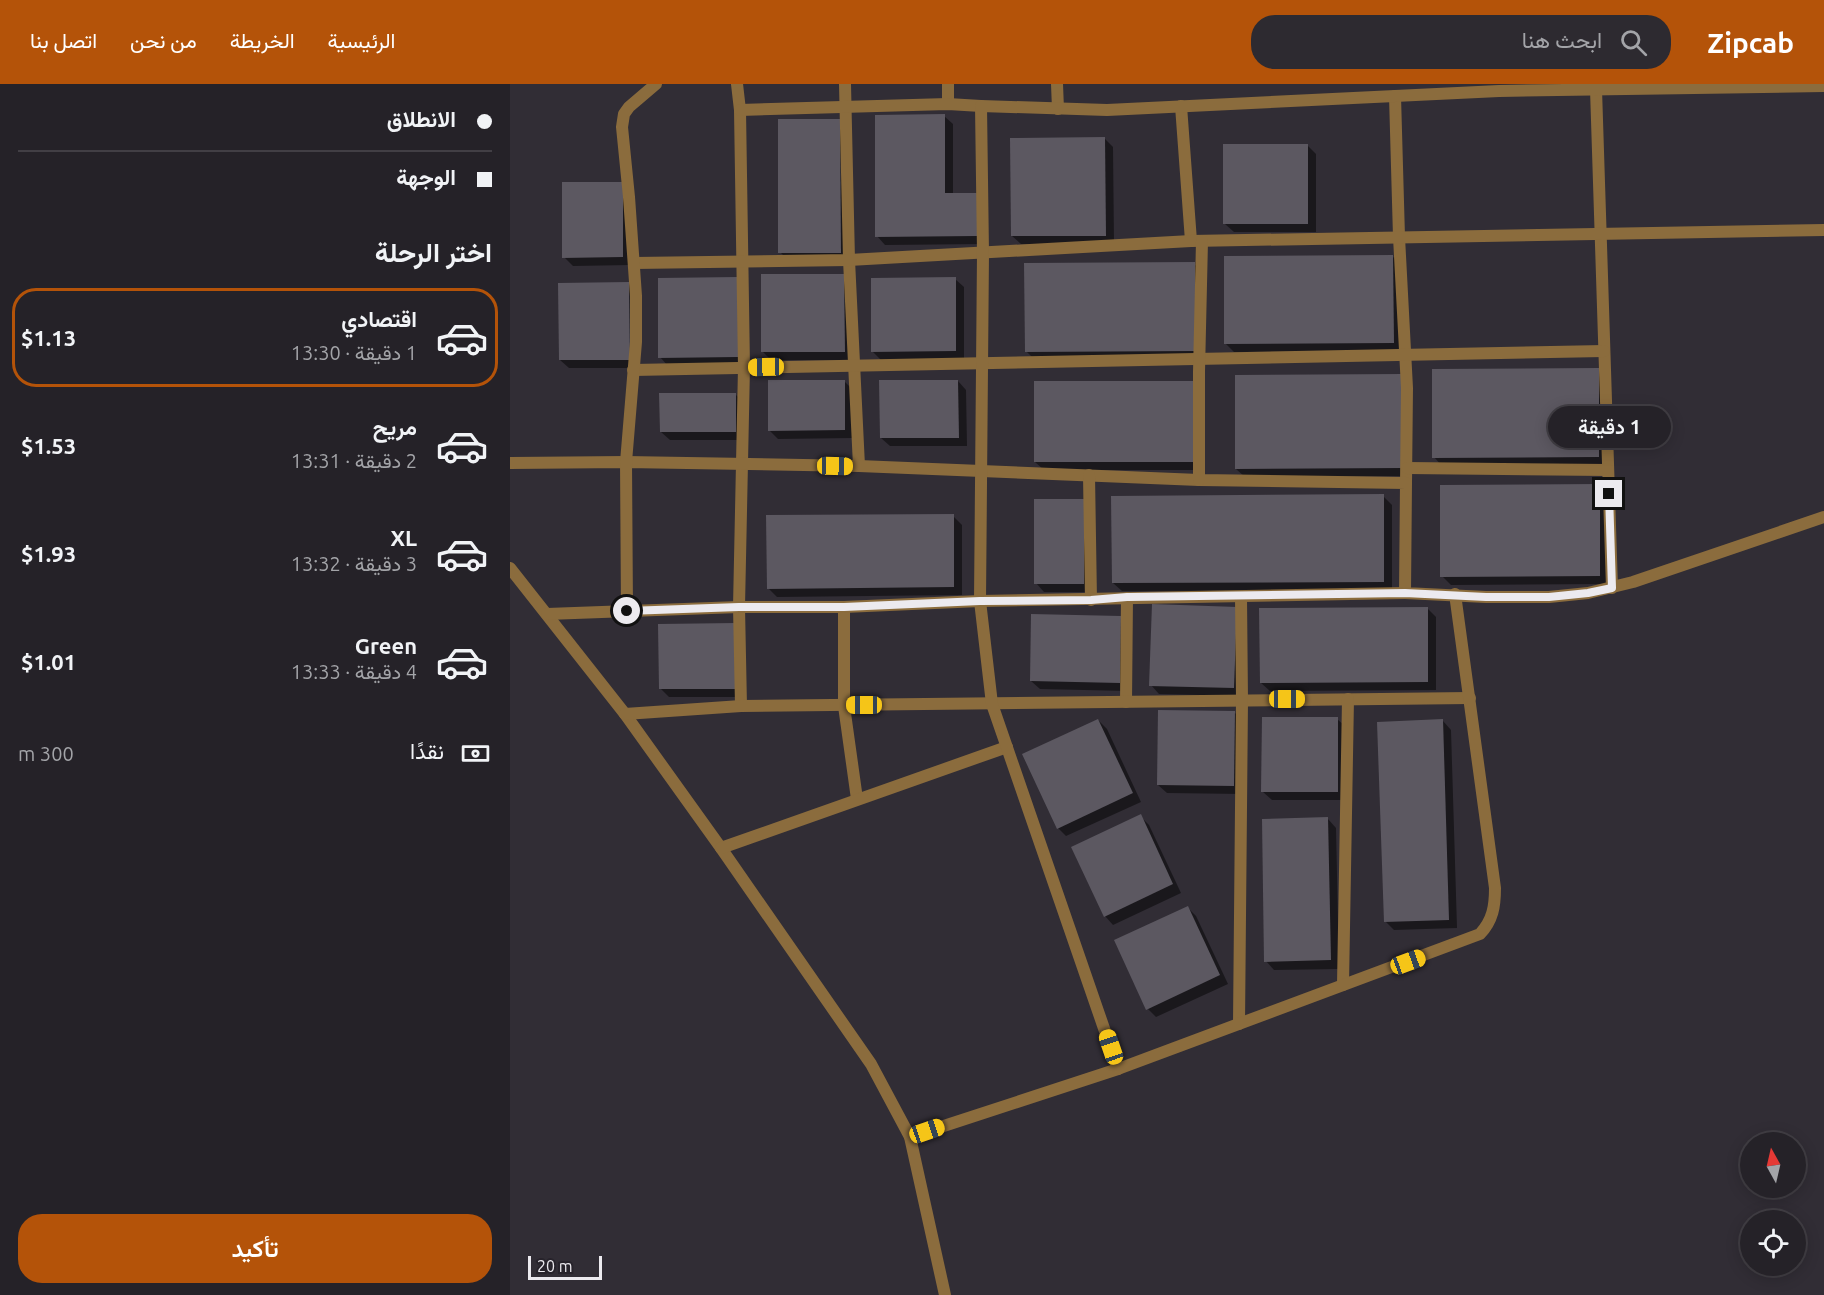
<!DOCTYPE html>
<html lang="ar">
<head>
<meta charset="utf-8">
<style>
  body { margin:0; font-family:Ubuntu,Vazirmatn,sans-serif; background:#2d2a30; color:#f1f3f6; direction:rtl; height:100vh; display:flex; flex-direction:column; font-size:22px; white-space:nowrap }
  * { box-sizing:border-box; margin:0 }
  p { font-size:20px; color:#a3a4a8 }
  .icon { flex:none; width:33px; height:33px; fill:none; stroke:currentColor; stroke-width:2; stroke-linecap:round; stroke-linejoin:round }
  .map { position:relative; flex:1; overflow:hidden; direction:ltr }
  .side { display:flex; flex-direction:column; background:#252228; width:510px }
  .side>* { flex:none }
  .banner { display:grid; align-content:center; height:132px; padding:0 18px; background:#252228 }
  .needle { width:39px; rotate:352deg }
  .buttons { position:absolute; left:1230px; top:1048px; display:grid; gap:12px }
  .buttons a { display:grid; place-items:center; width:66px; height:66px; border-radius:50%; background:#252228; box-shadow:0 3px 15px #0003,0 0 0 2px #423f45; font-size:30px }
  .scale { position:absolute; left:18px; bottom:15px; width:74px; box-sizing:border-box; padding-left:6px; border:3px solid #eceaef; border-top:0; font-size:16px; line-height:21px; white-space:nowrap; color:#eceaef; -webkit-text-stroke:4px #27232b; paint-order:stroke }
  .end { position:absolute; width:27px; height:27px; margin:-14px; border:8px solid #eceaef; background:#111; box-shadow:0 0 0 3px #111 }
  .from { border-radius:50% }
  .bubble { position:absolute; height:42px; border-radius:21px; background:#252228; box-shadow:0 3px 15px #0003,0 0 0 2px #423f45; font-size:20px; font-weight:600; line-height:42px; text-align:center; direction:rtl }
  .car { position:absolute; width:18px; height:36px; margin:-18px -9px; border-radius:8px; box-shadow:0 0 4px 2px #0007; background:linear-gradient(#f5c518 24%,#345 0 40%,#f5c518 0 76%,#345 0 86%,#f5c518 0) }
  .banner b { display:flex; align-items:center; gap:21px; height:57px; font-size:22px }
  .banner b+b { border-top:2px solid #423f45 }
  .banner i { width:15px; height:15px; background:#f1f3f6 }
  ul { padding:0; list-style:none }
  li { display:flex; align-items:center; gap:18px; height:99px; margin:0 12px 9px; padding:0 6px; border:3px solid transparent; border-radius:24px }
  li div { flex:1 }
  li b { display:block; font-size:22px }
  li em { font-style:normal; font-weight:600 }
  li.on { border-color:#b45309 }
  li>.icon { width:54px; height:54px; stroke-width:1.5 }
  h2 { padding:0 18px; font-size:27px; line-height:72px }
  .pay { display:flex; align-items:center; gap:15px; height:66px; padding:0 18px; font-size:22px }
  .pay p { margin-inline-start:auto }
  .button { display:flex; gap:12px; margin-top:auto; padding:12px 18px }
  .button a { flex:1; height:69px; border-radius:24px; background:#b45309; color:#fff; font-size:24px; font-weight:600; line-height:69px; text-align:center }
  header { display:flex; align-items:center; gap:36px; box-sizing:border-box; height:84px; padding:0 30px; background:#b45309; color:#fff }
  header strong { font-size:28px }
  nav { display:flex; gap:33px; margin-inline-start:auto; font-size:21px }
  .search { width:420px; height:54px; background:#2d2a30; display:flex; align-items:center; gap:15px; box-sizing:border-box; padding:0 21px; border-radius:24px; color:#a3a4a8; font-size:22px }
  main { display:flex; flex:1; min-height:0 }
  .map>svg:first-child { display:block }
  .shadow { fill:#0007 }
  .building { fill:#5c5861 }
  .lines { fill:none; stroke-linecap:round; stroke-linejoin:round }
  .street { stroke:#8b6c3d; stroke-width:12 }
  .route { stroke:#eceaef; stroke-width:8 }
</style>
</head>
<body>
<header>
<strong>Zipcab</strong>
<div class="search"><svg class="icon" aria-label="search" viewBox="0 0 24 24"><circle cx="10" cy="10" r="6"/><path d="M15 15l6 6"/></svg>ابحث هنا</div>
<nav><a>الرئيسية</a><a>الخريطة</a><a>من نحن</a><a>اتصل بنا</a></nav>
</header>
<main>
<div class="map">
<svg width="1314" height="1211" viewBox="0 0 1314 1211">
  <rect width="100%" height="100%" fill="#312d35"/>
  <!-- shadow -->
  <g class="shadow">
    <polygon points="434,32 443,40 443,111 475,160 375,161 367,152"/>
    <polygon points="330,36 339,177 279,177 270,168"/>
    <polygon points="595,55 603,63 604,160 511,160 502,152"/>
    <polygon points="797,61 806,70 806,148 724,148 715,140"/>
    <polygon points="112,99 121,181 63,182 54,173"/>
    <polygon points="883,173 891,181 892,267 724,268 715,259"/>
    <polygon points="684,180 693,188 693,275 525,276 516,267"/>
    <polygon points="334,191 343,276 261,276 252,267"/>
    <polygon points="227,195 236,281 158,282 150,273"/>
    <polygon points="445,195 454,203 454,275 371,276 362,267"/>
    <polygon points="119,200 127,208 128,284 59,284 50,276"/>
    <polygon points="1088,285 1097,294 1097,381 932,382 924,373"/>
    <polygon points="893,292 901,392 735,393 726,385"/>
    <polygon points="448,297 456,306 457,362 380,362 371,354"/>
    <polygon points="335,298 343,306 343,354 268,355 259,346"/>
    <polygon points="684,298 693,386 534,386 525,378"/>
    <polygon points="225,310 234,319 234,356 160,356 151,348"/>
    <polygon points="1089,401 1098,410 1098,500 941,501 932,492"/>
    <polygon points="873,412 882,421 882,506 612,507 603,499"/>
    <polygon points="573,416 582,508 534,508 526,499"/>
    <polygon points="443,432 452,441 452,511 267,513 258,504"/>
    <polygon points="727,524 732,612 649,610 641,601"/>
    <polygon points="917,524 926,533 926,606 760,607 751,599"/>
    <polygon points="610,534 618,607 530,605 521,597"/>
    <polygon points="150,541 235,613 159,613 150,604"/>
    <polygon points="724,628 733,637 732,710 657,709 648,701"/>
    <polygon points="827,635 836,643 836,716 762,716 753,708"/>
    <polygon points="588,636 597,645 631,718 556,752 548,744"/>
    <polygon points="933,637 941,646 947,844 884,846 875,837"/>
    <polygon points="630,732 639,741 671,809 603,841 595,832"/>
    <polygon points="818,735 826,744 829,885 764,886 756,877"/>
    <polygon points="678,824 686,832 718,900 646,933 638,925"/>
  </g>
  <!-- building -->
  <g class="building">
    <polygon points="435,30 435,109 467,109 467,152 365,153 365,31"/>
    <polygon points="268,35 330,35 331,169 268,169"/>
    <polygon points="595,53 596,152 501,152 500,54"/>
    <rect x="713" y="60" width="85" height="80"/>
    <polygon points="52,98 113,98 113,173 52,174"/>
    <polygon points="883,171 884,259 714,260 714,172"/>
    <polygon points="685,178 685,267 515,268 514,179"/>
    <polygon points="251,190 334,190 335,268 251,268"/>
    <polygon points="228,193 228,273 148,274 148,194"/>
    <polygon points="446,193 446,267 361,268 361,194"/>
    <polygon points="119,198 120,276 49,276 48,199"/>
    <polygon points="1089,284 1089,373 922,374 922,285"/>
    <polygon points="893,290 893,384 725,385 725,291"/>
    <polygon points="258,296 335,296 335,346 258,347"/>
    <polygon points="369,296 448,296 449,354 370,354"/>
    <rect x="524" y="297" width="161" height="81"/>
    <polygon points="149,309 226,309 226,348 150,348"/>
    <polygon points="1090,400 1090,492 930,493 930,401"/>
    <polygon points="874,410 874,498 602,499 601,412"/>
    <rect x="524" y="415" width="50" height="85"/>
    <polygon points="444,430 444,503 257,505 256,431"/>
    <polygon points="642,520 727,523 724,604 639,602"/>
    <polygon points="918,523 918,598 750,599 749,524"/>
    <polygon points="521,530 611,532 610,599 520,597"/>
    <polygon points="226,539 227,605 149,605 148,540"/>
    <polygon points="648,626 725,627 724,702 647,701"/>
    <polygon points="752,633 828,633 828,708 751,708"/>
    <polygon points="588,635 623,709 547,745 512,670"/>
    <polygon points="933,635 939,836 874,838 867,638"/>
    <polygon points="631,730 663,800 594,833 561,763"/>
    <polygon points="818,733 821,876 754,878 752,735"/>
    <polygon points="678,822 710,891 636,926 604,856"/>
  </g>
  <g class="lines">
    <!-- street -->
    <g class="street">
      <polyline points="227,0 230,26 234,283 229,523 231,622"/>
      <polyline points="335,0 339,176 349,382"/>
      <polyline points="438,0 438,20"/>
      <polyline points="547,0 548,25"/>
      <polyline points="1086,5 1102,504"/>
      <polyline points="885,12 889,153 897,304 896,399"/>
      <polyline points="671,22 681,157"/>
      <polyline points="230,26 438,20 471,22"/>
      <polyline points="124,179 339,176 681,157 1314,146"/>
      <polyline points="123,286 1094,267"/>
      <polyline points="0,379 116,378 349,382 689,396 896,399 895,509 976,513 1039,513 1078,509 1123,498 1314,433"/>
      <polyline points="897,384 1098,386"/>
      <polyline points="579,391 581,516"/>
      <polyline points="689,396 689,288 692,157"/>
      <polyline points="0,484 115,630 211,764 361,980 400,1053 435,1211"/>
      <polyline points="334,523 334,622 347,715"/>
      <polyline points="117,527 116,378 126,258 126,212 119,113 112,43 114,30 119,23 146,0"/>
      <polyline points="37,530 229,523 334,523 470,517 895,509"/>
      <polyline points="616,618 617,514"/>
      <polyline points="115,630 231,622 960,614"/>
      <polyline points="211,764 497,663"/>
      <polyline points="833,901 838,615"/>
      <polyline points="729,940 732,616 731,513"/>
      <polyline points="608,985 482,620 470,517 473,169 471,22 597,26 989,7 1314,2"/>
      <path d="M 400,1053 L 608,985 L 970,850 C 983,836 985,822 985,804 L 945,510"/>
    </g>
  </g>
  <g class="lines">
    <!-- route -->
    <polyline class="route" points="117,527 229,523 334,523 470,517 581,516 617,513 895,509 976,513 1039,513 1078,509 1102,504 1099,410"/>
  </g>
</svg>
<div class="buttons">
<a><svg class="needle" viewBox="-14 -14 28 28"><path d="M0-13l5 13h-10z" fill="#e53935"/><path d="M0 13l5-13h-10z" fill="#a3a4a8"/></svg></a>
<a><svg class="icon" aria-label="locate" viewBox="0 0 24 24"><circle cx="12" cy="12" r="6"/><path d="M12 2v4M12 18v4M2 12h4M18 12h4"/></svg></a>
</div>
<div class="scale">20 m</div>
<i class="end from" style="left:117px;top:527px"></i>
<i class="end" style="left:1099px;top:410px"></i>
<div class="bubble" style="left:1038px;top:322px;width:123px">1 دقيقة</div>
<i class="car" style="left:256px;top:283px;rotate:269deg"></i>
<i class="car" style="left:325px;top:382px;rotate:91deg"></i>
<i class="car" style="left:777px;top:615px;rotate:90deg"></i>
<i class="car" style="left:354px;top:621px;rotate:270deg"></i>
<i class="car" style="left:898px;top:878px;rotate:70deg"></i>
<i class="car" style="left:601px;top:963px;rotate:341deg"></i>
<i class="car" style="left:417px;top:1047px;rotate:71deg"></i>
</div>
<section class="side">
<div class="banner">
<b><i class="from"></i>الانطلاق</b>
<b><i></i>الوجهة</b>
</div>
<h2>اختر الرحلة</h2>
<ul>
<li class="on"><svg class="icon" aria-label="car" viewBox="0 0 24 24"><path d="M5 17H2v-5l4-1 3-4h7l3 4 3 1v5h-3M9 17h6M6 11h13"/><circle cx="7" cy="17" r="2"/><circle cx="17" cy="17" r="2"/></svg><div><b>اقتصادي</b><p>1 دقيقة · 13:30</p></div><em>$1.13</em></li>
<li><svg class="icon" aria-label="car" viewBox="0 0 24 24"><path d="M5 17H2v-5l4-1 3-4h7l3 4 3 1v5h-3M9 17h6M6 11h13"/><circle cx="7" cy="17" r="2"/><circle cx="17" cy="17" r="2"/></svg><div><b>مريح</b><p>2 دقيقة · 13:31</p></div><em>$1.53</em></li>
<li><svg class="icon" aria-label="car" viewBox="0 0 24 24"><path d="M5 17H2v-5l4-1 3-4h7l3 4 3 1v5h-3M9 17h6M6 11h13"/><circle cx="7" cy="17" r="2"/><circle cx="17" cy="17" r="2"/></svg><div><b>XL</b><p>3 دقيقة · 13:32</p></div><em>$1.93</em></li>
<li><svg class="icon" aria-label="car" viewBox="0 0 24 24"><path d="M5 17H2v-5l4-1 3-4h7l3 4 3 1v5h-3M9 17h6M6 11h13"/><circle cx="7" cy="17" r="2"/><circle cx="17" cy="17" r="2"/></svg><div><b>Green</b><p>4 دقيقة · 13:33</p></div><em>$1.01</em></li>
</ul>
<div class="pay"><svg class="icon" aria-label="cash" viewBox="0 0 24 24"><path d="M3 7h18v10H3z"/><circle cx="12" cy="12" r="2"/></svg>نقدًا<p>300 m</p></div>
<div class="button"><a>تأكيد</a></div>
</section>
</main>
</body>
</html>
